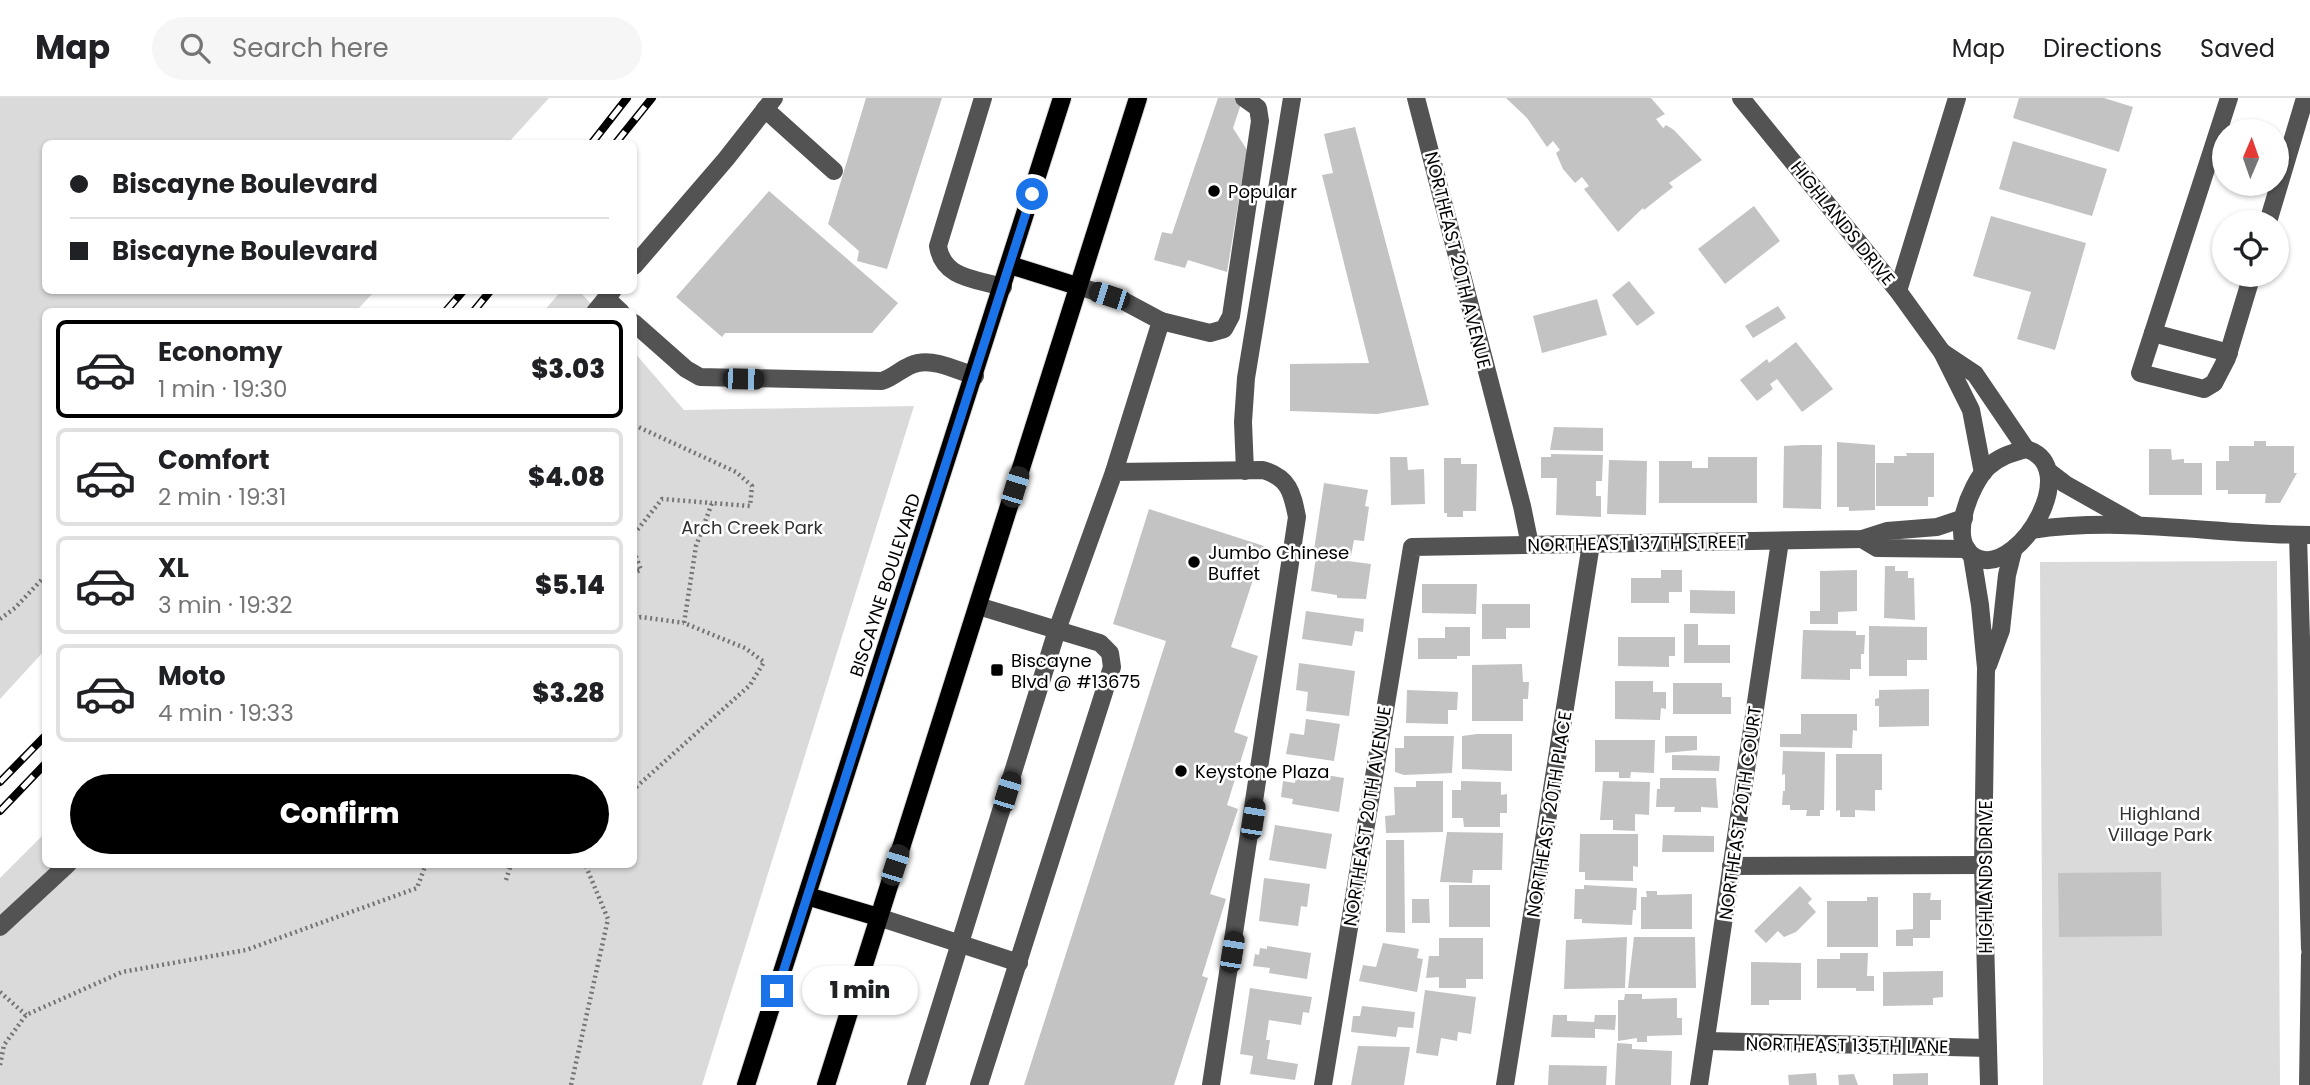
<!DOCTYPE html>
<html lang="en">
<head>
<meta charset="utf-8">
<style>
  body { margin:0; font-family:Poppins,sans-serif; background:#f6f6f6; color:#202124; height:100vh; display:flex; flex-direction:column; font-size:26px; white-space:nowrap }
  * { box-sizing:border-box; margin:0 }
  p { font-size:23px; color:#757577 }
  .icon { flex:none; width:38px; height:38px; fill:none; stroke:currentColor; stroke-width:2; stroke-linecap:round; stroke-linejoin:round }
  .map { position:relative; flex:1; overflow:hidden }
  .side { position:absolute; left:42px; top:210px; width:595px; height:560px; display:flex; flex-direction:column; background:#fff; border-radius:10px; box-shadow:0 2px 5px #0004 }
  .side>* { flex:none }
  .banner { position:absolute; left:42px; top:42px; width:595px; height:154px; border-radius:10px; box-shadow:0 2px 5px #0004; display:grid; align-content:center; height:154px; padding:0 28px; background:#fff }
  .needle { width:46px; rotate:2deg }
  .fabs { position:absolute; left:2212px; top:21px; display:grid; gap:14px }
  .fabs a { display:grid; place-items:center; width:77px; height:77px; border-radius:50%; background:#fff; box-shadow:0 2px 5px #0004; font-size:35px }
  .end { position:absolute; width:32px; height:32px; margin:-16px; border:9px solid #1a73e8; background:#fff; box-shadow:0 0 0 4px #fff }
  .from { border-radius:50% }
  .bubble { position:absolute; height:49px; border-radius:24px; background:#fff; box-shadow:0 2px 5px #0004; font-size:23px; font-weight:800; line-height:49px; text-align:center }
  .car { position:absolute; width:21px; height:42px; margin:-21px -10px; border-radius:9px; box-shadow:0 0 5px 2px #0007; background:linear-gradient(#222 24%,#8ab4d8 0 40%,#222 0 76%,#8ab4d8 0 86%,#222 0) }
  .banner b { display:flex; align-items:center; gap:24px; height:66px; font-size:26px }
  .banner b+b { border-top:2px solid #e0e0e0 }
  .banner i { width:18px; height:18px; background:#202124 }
  ul { padding:12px 0 0; list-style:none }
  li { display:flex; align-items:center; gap:21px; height:98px; margin:0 14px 10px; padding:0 14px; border:4px solid #e0e0e0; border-radius:10px }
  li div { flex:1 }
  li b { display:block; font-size:26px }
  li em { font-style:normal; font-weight:800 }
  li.on { border-color:#000 }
  li>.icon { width:63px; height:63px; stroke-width:1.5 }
  .cta { display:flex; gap:14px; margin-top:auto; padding:14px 28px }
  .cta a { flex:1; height:80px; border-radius:42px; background:#000; color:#fff; font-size:28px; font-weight:800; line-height:80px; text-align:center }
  header { display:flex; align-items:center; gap:42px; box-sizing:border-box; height:98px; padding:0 35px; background:#fff; border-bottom:2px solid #e0e0e0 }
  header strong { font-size:33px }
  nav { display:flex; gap:38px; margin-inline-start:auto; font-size:24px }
  .search { width:490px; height:63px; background:#f6f6f6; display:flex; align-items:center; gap:18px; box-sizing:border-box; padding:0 24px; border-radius:38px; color:#757577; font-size:26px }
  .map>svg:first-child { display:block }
  .green { fill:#dadada }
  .building { fill:#c3c3c3 }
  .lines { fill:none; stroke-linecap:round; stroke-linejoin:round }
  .major-casing { stroke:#dbdbdb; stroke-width:20 }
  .path { stroke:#757575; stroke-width:4.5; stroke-dasharray:2 3.5; stroke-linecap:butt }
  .minor { stroke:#535353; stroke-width:18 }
  .major { stroke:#000; stroke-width:18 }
  .rail-casing { stroke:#000; stroke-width:8 }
  .rail { stroke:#fff; stroke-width:5; stroke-dasharray:16; stroke-linecap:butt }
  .route { stroke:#1a73e8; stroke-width:9 }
  .poi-dot { fill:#000; stroke:#fff; stroke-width:2.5 }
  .labels { text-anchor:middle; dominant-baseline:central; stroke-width:5; stroke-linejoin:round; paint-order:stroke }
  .poi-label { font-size:18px; fill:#000; stroke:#fff; text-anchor:start }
  .street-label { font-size:18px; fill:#000; stroke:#fff }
  .park-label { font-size:18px; fill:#313131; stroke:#fff }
</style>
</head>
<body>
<header>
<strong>Map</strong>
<div class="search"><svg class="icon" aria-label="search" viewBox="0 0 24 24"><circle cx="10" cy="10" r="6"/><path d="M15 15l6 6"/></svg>Search here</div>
<nav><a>Map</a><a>Directions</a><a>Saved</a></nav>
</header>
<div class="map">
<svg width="2310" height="987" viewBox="0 0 2310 987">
  <rect width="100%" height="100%" fill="#fff"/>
  <!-- green -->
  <g class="green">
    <polygon points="0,0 549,0 508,45 46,46 46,192 375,193 356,213 46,214 45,552 0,601"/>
    <polygon points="562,192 579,193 598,213 543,214"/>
    <polygon points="634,254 684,312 914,308 702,987 0,987 0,780 45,735 46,766 634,766"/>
    <polygon points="2277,463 2280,987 2043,987 2040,464"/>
  </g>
  <!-- building -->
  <g class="building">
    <polygon points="866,0 942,0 887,171 857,163 859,153 828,126"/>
    <polygon points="1218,0 1243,0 1233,30 1247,52 1227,174 1188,162 1185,170 1154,162 1162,134 1172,136"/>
    <polygon points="1506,0 1651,0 1665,16 1656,21 1663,30 1666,27 1674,32 1702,62 1669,85 1673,89 1644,112 1643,110 1618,134 1584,91 1589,88 1582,79 1575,85 1563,71 1556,55 1560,52 1553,43 1547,49 1527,20"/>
    <polygon points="2019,0 2104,0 2133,9 2119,54 2013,20"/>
    <polygon points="1355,29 1429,307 1377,316 1290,313 1290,266 1369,265 1322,77 1333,75 1324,36"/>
    <polygon points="2013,43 2107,71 2092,118 1999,91"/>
    <polygon points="769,93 898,205 872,235 725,235 722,239 676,199"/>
    <polygon points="1754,108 1780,143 1725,186 1698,151"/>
    <polygon points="1991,118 2086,145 2055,252 2017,241 2031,194 1973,178"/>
    <polygon points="1629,183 1655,215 1637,228 1612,197"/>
    <polygon points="1597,201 1607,237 1542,255 1533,218"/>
    <polygon points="1778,208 1786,220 1753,240 1745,228"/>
    <polygon points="1796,244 1833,291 1802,314 1777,281 1770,286 1773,291 1757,303 1740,282 1767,261 1769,265"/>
    <polygon points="1554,329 1603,330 1603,353 1550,352"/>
    <polygon points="2254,343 2266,343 2266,348 2294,348 2294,375 2297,375 2280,405 2265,405 2266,396 2228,396 2228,392 2216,392 2216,363 2229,363 2229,348 2254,348"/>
    <polygon points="1837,344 1875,347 1875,412 1849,413 1849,409 1837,409"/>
    <polygon points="1802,347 1822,347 1821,411 1783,410 1784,348"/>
    <polygon points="2149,351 2171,351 2172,362 2184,361 2184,365 2202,365 2202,397 2149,397"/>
    <polygon points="1906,355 1934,355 1934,399 1928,399 1928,408 1876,408 1876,365 1894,365 1894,358 1907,358"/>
    <polygon points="1551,356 1603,357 1602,383 1596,383 1596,398 1601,398 1601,419 1556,417 1557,380 1541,380 1541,359 1551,359"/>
    <polygon points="1390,359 1407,359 1408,372 1424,371 1425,406 1391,407"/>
    <polygon points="1708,359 1757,359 1757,405 1659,405 1659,363 1692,363 1692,370 1708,370"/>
    <polygon points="1444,360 1461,360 1461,366 1477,366 1476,413 1463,413 1463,419 1447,419 1447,415 1444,415"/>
    <polygon points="1609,362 1647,363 1646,417 1607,416"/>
    <polygon points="1324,385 1368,392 1365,408 1369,409 1364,443 1354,442 1351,458 1314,452"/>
    <polygon points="1149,411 1264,448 1231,549 1258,558 1234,634 1248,639 1227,707 1238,711 1210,796 1226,801 1202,878 1208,880 1174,987 1024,987 1166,543 1113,526"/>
    <polygon points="1316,459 1371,466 1366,501 1337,500 1337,497 1311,493"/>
    <polygon points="1885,468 1895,468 1895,473 1908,473 1908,480 1914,480 1915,522 1884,520"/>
    <polygon points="1661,472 1682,472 1682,494 1669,494 1669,505 1631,505 1631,480 1661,480"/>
    <polygon points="1857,472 1857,513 1838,514 1838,526 1810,526 1810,513 1820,513 1820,473"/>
    <polygon points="1422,486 1477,486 1476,516 1422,515"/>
    <polygon points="1690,492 1735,493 1735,516 1690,515"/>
    <polygon points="1482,506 1530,506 1530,530 1506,530 1506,541 1482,541"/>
    <polygon points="1306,513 1364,521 1363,534 1355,533 1352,548 1302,541"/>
    <polygon points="1684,526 1698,526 1698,547 1730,547 1730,565 1684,565"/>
    <polygon points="1869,528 1927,529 1927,562 1907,562 1907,578 1869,578"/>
    <polygon points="1445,529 1470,529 1470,558 1457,558 1457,561 1418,561 1418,540 1445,540"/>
    <polygon points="1803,532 1856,533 1856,537 1865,537 1864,556 1861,556 1861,571 1850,571 1850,582 1801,581"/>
    <polygon points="1618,539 1675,539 1675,558 1669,558 1669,569 1618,568"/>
    <polygon points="1299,565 1355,573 1349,618 1306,613 1308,594 1296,592"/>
    <polygon points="1522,566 1523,584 1529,584 1528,601 1523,601 1523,623 1472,623 1472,567"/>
    <polygon points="1615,583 1653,583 1653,594 1666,594 1666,611 1661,610 1660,622 1615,621"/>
    <polygon points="1673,585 1722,585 1722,599 1731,599 1731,616 1673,616"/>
    <polygon points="1929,591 1929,628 1879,629 1879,608 1875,608 1875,601 1879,600 1879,592"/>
    <polygon points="1407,592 1458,594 1457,612 1448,612 1448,626 1406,625"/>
    <polygon points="1801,616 1857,616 1857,633 1853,632 1852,650 1780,649 1780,636 1801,636"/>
    <polygon points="1306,621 1340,626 1334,663 1286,656 1290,635 1304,637"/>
    <polygon points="1477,636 1512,636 1512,673 1462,671 1462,638"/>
    <polygon points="1404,638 1454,638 1452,675 1404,677 1395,674 1395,650 1404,650"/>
    <polygon points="1665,638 1697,638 1697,652 1665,655"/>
    <polygon points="1595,642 1655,642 1654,675 1631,674 1630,680 1619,680 1619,674 1595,674"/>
    <polygon points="1783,653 1825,654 1824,712 1820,712 1820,718 1806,718 1807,712 1790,712 1790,707 1782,707 1783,693 1785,693 1785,676 1782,677"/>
    <polygon points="1836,656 1882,656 1882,692 1875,692 1875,713 1855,712 1855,719 1840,719 1840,712 1836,713"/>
    <polygon points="1672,657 1720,658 1719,673 1672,672"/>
    <polygon points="1297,672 1344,680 1339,714 1292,706 1293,701 1281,699 1283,683 1295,685"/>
    <polygon points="1660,680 1716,680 1718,710 1701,709 1701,714 1674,714 1675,709 1656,709 1657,691 1660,691"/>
    <polygon points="1416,683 1443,683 1443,734 1386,735 1385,718 1395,717 1394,689 1416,689"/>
    <polygon points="1461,683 1501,684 1501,697 1507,696 1507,715 1500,715 1500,729 1464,729 1463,720 1452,720 1452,692 1461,692"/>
    <polygon points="1603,683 1650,684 1649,717 1635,716 1635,733 1613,732 1613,722 1600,722"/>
    <polygon points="1275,727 1332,736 1326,771 1269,762"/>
    <polygon points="1447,734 1503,735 1502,772 1473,772 1472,785 1440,784"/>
    <polygon points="1580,736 1638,736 1638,769 1633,768 1633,783 1585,782 1585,774 1579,774"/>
    <polygon points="1663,737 1714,738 1714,754 1662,754"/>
    <polygon points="1386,742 1404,742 1405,835 1386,834"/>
    <polygon points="2161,774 2162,838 2059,839 2058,775"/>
    <polygon points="1264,780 1310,786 1307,809 1301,808 1298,828 1259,823"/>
    <rect x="1449" y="787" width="41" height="42"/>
    <polygon points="1584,787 1637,790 1636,812 1633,812 1632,827 1582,825 1582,821 1574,821 1575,791 1584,791"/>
    <polygon points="1800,788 1812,801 1808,805 1816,814 1796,834 1784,839 1778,833 1766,845 1754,833"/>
    <polygon points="1646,793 1657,793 1657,797 1692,796 1692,831 1641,831 1641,799 1647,799"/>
    <polygon points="1913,795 1931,795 1930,802 1941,802 1941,822 1930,822 1930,840 1913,840 1913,848 1896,848 1896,832 1913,831"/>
    <polygon points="1867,799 1878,799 1878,849 1827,849 1827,803 1867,803"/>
    <polygon points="1412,801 1429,801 1430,825 1412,825"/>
    <polygon points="1627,839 1625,890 1564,891 1566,842"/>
    <polygon points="1634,839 1695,839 1696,890 1628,890"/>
    <polygon points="1439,840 1483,840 1483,881 1466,881 1466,890 1439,890 1439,879 1426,880 1429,858 1439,858"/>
    <polygon points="1383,845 1419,851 1417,860 1423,861 1417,894 1359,883 1363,867 1376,869"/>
    <polygon points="1267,848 1311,855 1307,881 1269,875 1270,870 1253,868 1255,856 1259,857 1260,850 1267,851"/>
    <polygon points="1840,855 1868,855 1867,878 1874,878 1874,893 1856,893 1856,890 1817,890 1817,861 1840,861"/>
    <polygon points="1751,864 1801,865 1801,902 1769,902 1769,907 1751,907"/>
    <polygon points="1943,873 1943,899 1933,900 1933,907 1883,908 1883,874"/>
    <polygon points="1250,890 1312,899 1309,915 1303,914 1301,927 1269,922 1266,942 1270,942 1267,961 1298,966 1295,982 1250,976 1253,958 1240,956"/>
    <polygon points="1425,892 1476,899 1471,936 1458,934 1457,943 1441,940 1438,958 1416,955"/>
    <polygon points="1625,896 1642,896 1642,901 1677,900 1677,920 1682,920 1682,937 1647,938 1647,944 1637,944 1637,940 1618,943 1618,902 1624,902"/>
    <polygon points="1362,908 1415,914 1413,930 1398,929 1396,939 1351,934 1353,918 1360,918"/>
    <polygon points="1553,917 1567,917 1567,923 1594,924 1595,917 1616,917 1615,932 1595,931 1595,940 1551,939"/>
    <polygon points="1617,945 1632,946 1632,951 1672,953 1671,987 1615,987"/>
    <polygon points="1358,948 1410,949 1404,987 1351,987"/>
    <polygon points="1549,967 1607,968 1606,987 1548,987"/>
    <polygon points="1816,975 1817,987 1789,987 1788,977"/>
    <polygon points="1928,975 1928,987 1893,987 1893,976"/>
    <polygon points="1854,976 1858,987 1839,987 1838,977"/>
  </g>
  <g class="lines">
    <defs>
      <g id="major">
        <polyline points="1010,167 1077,188"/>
        <polyline points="807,798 878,819"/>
        <polyline points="746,987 1062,0"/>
        <polyline points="826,987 1138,0"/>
      </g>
    </defs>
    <!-- major casing -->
    <use href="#major" class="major-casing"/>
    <!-- path -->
    <g class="path">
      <polyline points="634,327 736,374 752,388 750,408 712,405 696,448 684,525 745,550 764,564 750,587 634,691"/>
      <polyline points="634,436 662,401 712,405"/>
      <polyline points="634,453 641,472 634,474"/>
      <polyline points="0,521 15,510 46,477"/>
      <polyline points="634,521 641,519 684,525"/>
      <polyline points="506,782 511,766"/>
      <polyline points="0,894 26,917"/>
      <polyline points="0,967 4,947 26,917 122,874 246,852 417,790 426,766"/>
      <polyline points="571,987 608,821 585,766"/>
    </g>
    <!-- minor -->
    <g class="minor">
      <path d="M 983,0 L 938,148 C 943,181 976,181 1003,189"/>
      <polyline points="1416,0 1522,408 1530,447"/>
      <polyline points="1741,0 1898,193 1942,254 1971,312 1983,375"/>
      <polyline points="2229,0 2140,275 2204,291 2214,285 2227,260 2252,177"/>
      <polyline points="765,11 834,73"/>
      <polyline points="2268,124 2305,0"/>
      <polyline points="634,168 726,61 774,0"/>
      <polyline points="1077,188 1120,201 1161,223 1114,374"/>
      <polyline points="1898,193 1957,0"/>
      <polyline points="606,200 621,214"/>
      <polyline points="595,214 613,192"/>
      <polyline points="1161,223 1210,235 1224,231 1231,218 1260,23 1258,10 1244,0"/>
      <path d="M 634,225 L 686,271 L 700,279 L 882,283 C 895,279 905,267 918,265 C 936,261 958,273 975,278"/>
      <polyline points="2153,235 2229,255"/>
      <polyline points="1942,254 1975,276 2026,351"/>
      <path d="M 2026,351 C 2083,368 2021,474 1980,461 C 1944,450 1970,386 1988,369 C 2000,358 2012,355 2026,351 Z"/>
      <polyline points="1245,373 1243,324 1246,280 1292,0"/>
      <polyline points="2048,373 2065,386 2136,426"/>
      <path d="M 2031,432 C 2126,418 2216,437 2310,437"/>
      <polyline points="2298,437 2310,851"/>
      <polyline points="1862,441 1877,450 1967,451"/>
      <polyline points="1972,458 1980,507 1986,570 1983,767 1989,987"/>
      <polyline points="978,508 1100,545 1110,555 1112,569 979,987"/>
      <polyline points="1988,567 2001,532 2007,477 2013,453"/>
      <polyline points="1731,768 1983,767"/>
      <polyline points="878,819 1019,865"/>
      <polyline points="0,829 68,766"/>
      <polyline points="1707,943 1988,950"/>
      <path d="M 916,987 L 1057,532 L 1114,374 L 1263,372 C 1289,380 1292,394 1297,419 L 1211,987"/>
      <polyline points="1323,987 1412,449 1862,441 1887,433 1937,429 1964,420"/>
      <polyline points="1505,987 1591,446"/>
      <polyline points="1699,987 1780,443"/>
      <polyline points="2308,987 2310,857"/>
    </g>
    <!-- major -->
    <use href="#major" class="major"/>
    <defs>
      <g id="rail">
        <polyline points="591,46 627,0"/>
        <polyline points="615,46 652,0"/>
        <polyline points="445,214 464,192"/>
        <polyline points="473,214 491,192"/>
        <polyline points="0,684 46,637"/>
        <polyline points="0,713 46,665"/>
      </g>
    </defs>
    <!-- rail casing -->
    <use href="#rail" class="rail-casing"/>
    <!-- rail -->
    <use href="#rail" class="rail"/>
  </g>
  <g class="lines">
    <!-- route -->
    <polyline class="route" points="777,893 1032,96"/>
  </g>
  <!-- markers -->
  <g class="poi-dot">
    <circle cx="1214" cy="93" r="7"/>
    <circle cx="1194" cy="464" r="7"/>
    <rect x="990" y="565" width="14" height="14" rx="3.5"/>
    <circle cx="1181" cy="673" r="7"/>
  </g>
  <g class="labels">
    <!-- poi labels -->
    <g class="poi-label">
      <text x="1228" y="93">Popular</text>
      <text x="1208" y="454">Jumbo Chinese<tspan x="1208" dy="21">Buffet</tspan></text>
      <text x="1011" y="562">Biscayne<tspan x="1011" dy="21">Blvd @ #13675</tspan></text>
      <text x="1195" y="673">Keystone Plaza</text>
    </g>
    <!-- street labels -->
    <g class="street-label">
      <text transform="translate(1843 125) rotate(51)">HIGHLANDS DRIVE</text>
      <text transform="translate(1458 162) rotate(76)">NORTHEAST 20TH AVENUE</text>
      <text transform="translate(1637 445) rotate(-1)">NORTHEAST 137TH STREET</text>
      <text transform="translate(885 487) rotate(-72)">BISCAYNE BOULEVARD</text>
      <text transform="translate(1740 715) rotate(-82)">NORTHEAST 20TH COURT</text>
      <text transform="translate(1549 716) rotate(-81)">NORTHEAST 20TH PLACE</text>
      <text transform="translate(1367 718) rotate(-81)">NORTHEAST 20TH AVENUE</text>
      <text transform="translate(1985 779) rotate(-90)">HIGHLANDS DRIVE</text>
      <text transform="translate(1847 947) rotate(1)">NORTHEAST 135TH LANE</text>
    </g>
    <!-- park labels -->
    <g class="park-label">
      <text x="752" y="429">Arch Creek Park</text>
      <text x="2160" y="715">Highland<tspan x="2160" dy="21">Village Park</tspan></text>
    </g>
  </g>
</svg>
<div class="fabs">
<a><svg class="needle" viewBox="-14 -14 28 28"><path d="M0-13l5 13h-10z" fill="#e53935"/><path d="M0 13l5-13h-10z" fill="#757577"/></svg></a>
<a><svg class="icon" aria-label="locate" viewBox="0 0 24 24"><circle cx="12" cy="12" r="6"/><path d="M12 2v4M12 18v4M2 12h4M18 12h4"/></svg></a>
</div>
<i class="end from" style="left:1032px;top:96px"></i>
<i class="end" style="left:777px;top:893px"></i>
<div class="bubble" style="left:802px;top:868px;width:116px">1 min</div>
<i class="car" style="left:1109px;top:198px;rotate:288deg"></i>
<i class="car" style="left:743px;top:281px;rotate:91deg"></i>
<i class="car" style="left:1015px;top:389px;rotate:17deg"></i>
<i class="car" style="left:1007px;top:694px;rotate:17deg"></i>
<i class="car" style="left:1253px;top:721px;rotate:9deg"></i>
<i class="car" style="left:895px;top:767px;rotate:18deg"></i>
<i class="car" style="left:1232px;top:854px;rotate:9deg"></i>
<div class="banner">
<b><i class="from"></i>Biscayne Boulevard</b>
<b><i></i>Biscayne Boulevard</b>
</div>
<section class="side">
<ul>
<li class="on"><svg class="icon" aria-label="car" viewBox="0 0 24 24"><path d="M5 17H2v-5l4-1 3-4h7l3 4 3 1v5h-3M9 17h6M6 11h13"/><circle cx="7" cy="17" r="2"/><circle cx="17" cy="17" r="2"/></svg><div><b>Economy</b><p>1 min · 19:30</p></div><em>$3.03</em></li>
<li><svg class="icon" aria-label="car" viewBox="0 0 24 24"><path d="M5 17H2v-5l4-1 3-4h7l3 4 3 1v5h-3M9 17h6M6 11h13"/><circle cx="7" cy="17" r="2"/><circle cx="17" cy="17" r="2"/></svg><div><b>Comfort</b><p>2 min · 19:31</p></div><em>$4.08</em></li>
<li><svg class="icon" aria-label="car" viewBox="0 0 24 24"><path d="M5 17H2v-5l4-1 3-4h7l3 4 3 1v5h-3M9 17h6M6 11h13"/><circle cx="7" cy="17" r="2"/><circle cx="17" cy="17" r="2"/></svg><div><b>XL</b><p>3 min · 19:32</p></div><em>$5.14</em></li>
<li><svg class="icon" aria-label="car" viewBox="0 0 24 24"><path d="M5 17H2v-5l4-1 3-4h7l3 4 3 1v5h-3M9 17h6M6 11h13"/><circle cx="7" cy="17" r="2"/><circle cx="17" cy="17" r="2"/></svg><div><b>Moto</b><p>4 min · 19:33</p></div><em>$3.28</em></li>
</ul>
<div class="cta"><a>Confirm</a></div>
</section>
</div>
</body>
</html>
